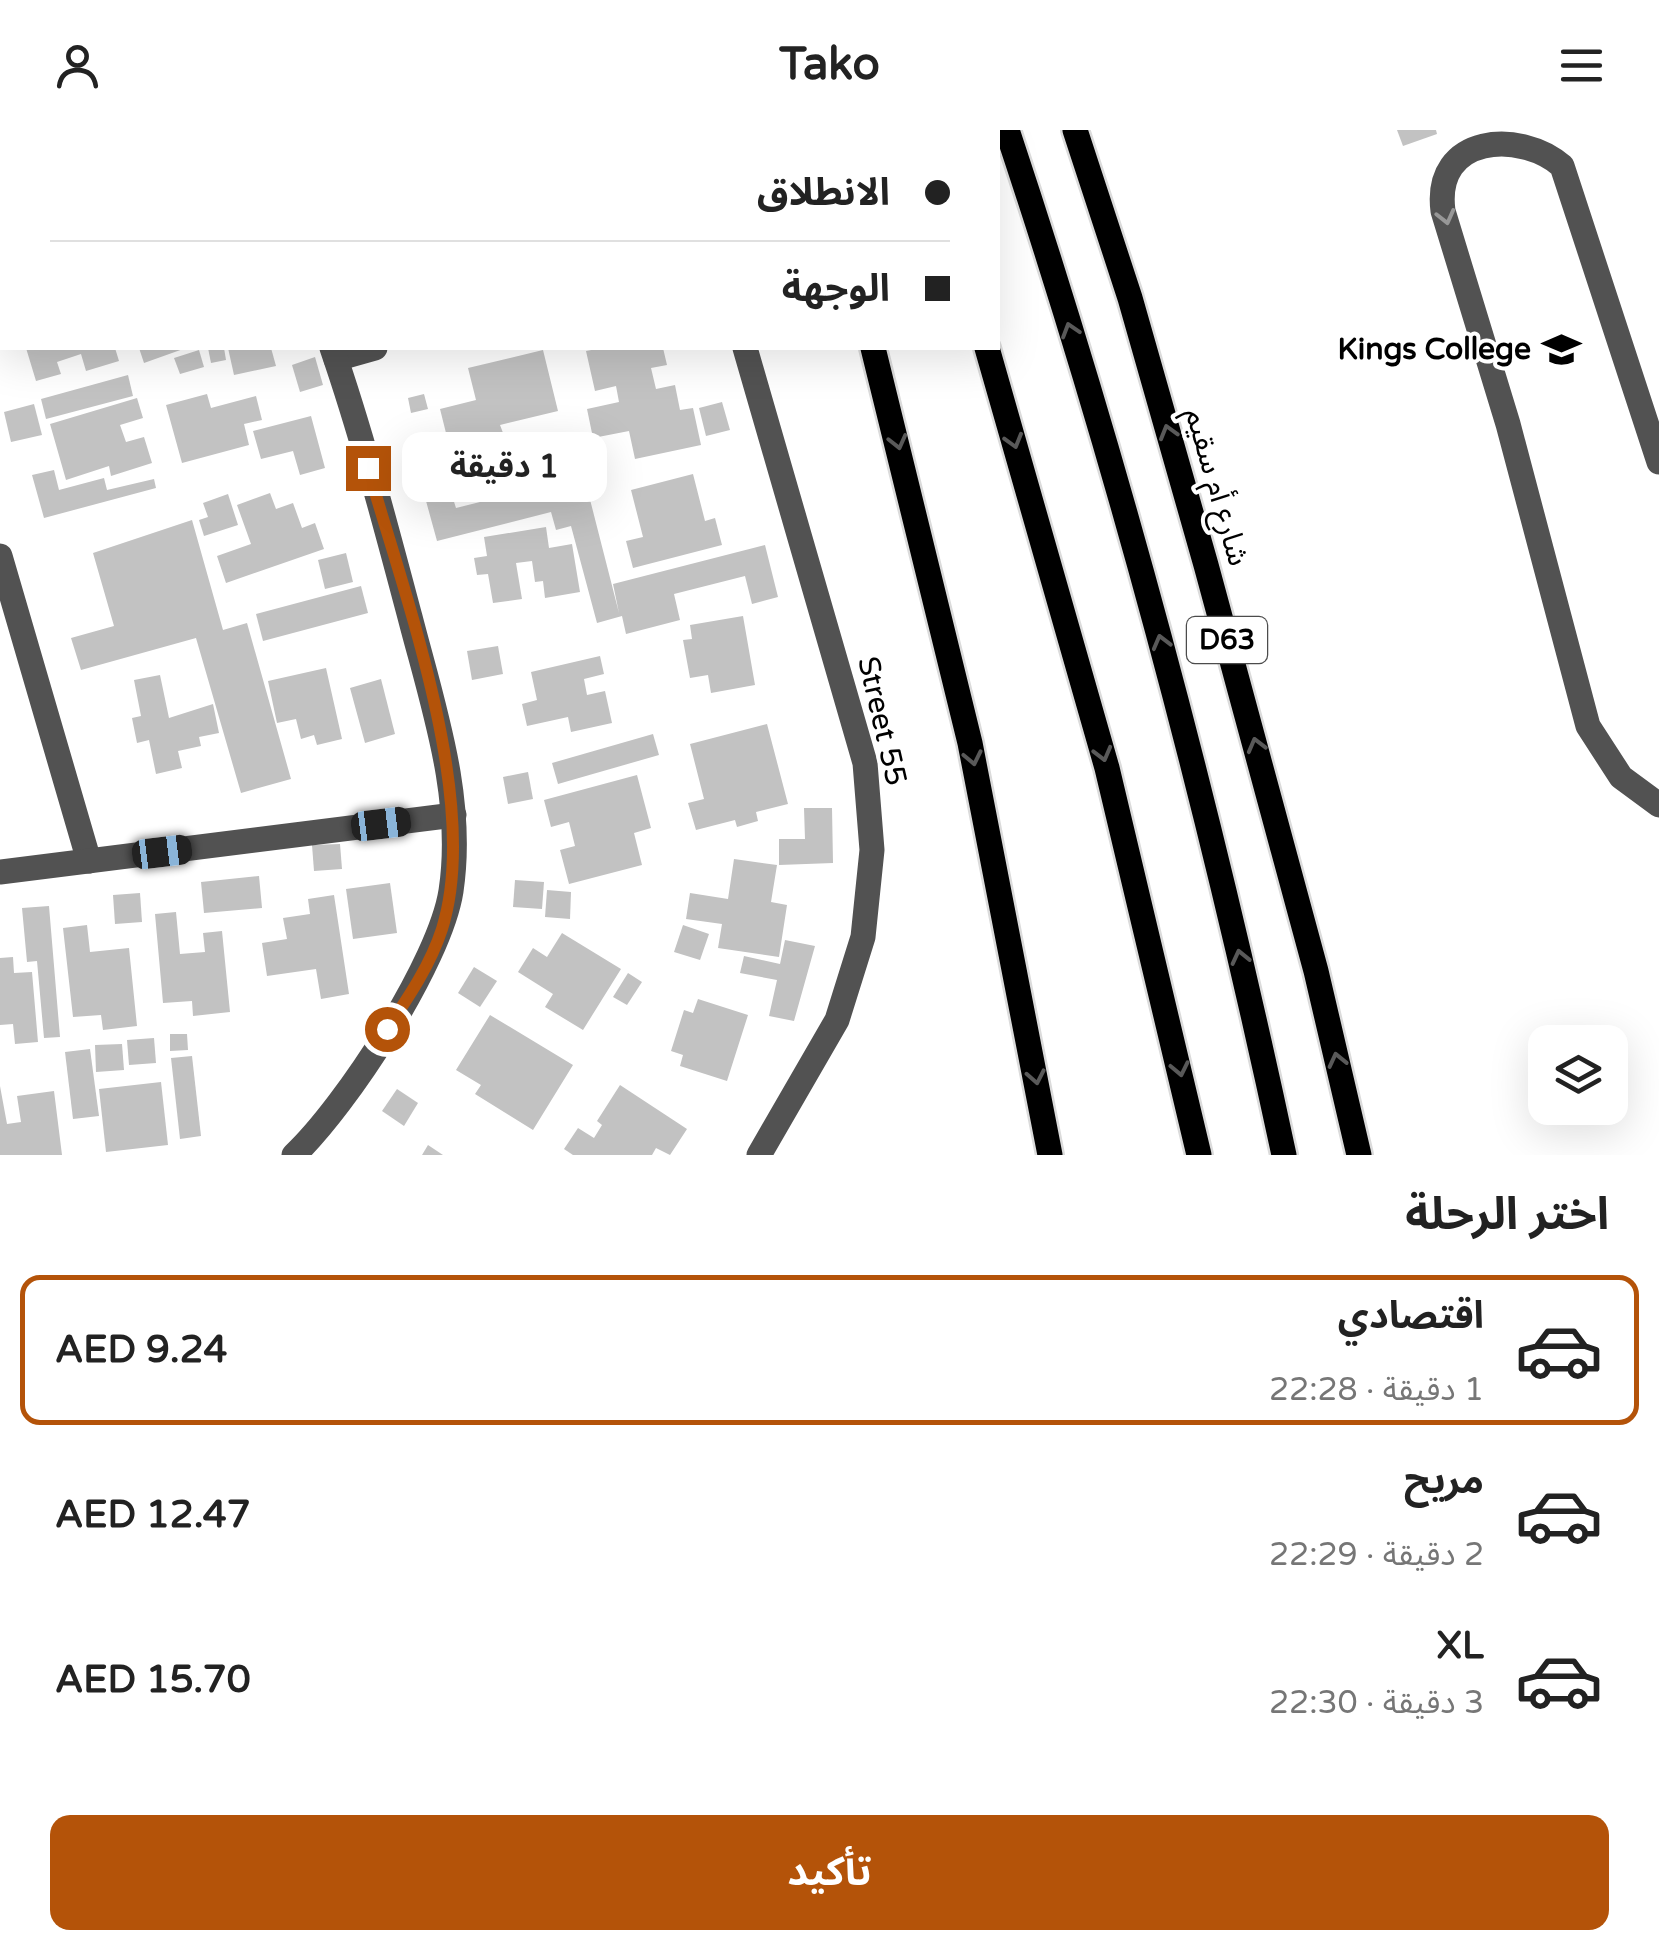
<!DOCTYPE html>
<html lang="ar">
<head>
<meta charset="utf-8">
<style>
  body { margin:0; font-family:"Varela Round","Noto Sans Arabic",sans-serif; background:#f2f2f2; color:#222; direction:rtl; height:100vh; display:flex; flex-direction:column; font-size:38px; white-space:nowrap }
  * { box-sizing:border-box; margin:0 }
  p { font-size:32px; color:#767676 }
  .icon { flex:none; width:55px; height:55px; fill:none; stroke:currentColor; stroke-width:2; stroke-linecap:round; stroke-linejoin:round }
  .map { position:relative; height:1025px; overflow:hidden; direction:ltr }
  .panel { display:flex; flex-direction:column; background:#fff; flex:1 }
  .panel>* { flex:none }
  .banner { position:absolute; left:0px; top:0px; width:1000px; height:220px; box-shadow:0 10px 40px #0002; direction:rtl; display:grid; align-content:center; height:220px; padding:0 50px; background:#fff }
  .fabs { position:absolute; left:1528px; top:895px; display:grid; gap:20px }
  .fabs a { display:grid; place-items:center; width:100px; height:100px; border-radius:20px; background:#fff; box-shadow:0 10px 40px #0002; font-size:50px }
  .end { position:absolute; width:45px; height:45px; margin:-22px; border:12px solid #b45309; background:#fff; box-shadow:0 0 0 5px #fff }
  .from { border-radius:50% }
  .bubble { position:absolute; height:70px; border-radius:20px; background:#fff; box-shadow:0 10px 40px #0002; font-size:32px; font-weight:700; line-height:70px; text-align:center; direction:rtl }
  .car { position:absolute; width:30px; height:60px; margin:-30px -15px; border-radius:12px; box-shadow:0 0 8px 2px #0007; background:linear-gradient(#222 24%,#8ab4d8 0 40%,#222 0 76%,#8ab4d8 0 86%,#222 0) }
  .banner b { display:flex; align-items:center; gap:35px; height:95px; font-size:38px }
  .banner b+b { border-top:2px solid #e0e0e0 }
  .banner i { width:25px; height:25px; background:#222 }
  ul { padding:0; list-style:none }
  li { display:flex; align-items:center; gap:30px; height:150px; margin:0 20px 15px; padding:0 30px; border:5px solid transparent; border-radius:20px }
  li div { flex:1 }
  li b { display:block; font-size:38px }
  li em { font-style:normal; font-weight:700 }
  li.current { border-color:#b45309 }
  li>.icon { width:90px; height:90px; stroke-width:1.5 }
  h2 { padding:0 50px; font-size:45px; line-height:120px }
  .primary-button { display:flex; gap:20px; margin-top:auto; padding:20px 50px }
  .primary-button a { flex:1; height:115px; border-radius:20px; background:#b45309; color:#fff; font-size:40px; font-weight:700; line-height:115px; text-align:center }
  header { display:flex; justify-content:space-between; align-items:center; height:130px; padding:0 50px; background:#fff; font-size:45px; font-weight:700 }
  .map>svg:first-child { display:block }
  .building { fill:#c2c2c2 }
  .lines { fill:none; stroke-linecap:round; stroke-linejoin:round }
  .major-casing { stroke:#dbdbdb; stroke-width:30 }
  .minor { stroke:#525252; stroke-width:25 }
  .major { stroke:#000; stroke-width:25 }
  .oneway { stroke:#979797 }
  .oneway2 { stroke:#595959 }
  .route { stroke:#b45309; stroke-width:12 }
  .labels { text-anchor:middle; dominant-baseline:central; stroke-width:8; stroke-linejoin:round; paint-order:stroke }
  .shield { fill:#fff; stroke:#4c4c4c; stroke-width:2.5 }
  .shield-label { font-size:28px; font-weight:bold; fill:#000 }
  .poi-label { font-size:30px; font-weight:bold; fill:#000; stroke:#fff; text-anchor:end }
  .street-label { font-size:30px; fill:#000; stroke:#fff }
</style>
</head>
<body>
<header><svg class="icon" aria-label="menu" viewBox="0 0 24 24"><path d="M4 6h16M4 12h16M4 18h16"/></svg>Tako<svg class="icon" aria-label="person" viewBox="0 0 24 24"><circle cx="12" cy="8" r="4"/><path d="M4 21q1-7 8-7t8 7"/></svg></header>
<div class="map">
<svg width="1659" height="1025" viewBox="0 0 1659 1025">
  <rect width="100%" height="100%" fill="#fff"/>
  <!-- building -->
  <g class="building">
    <polygon points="1397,0 1436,0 1437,4 1403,16"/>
    <polygon points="26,218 115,218 119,231 86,241 81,224 57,232 61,244 36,251"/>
    <polygon points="139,218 186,218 144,233"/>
    <polygon points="208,218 224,218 226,230 211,233"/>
    <polygon points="228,218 271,218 276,236 234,245"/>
    <polygon points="602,218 663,218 667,235 651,238 656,259 675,255 680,280 693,278 701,315 635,329 629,301 593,308 587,279 619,272 616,256 595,261 586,221"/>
    <polygon points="199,220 204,237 180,244 174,228"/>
    <polygon points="543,220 558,281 500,295 518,342 485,350 480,328 469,330 464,308 448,311 440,279 476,270 468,238"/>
    <polygon points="315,227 323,255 300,262 292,235"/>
    <polygon points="128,245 133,266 46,289 41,269"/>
    <polygon points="207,264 211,278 256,266 262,290 244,294 249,315 182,333 166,275"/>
    <polygon points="424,264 428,279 411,283 408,268"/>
    <polygon points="137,268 143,288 120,295 126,312 144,307 152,333 111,346 109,336 66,350 50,294"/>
    <polygon points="722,272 730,300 706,306 699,278"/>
    <polygon points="34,274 42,305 11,312 4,282"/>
    <polygon points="311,286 325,338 300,345 293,321 261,329 253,301"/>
    <polygon points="54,340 59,360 104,348 107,360 154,349 156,358 44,388 32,345"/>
    <polygon points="693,344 705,391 715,388 722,415 633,438 626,411 643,407 631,360"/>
    <polygon points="584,346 619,483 613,454 765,415 778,467 752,474 745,446 674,464 680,490 626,504 622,486 597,493 571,396 556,400 551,382 437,411 423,360 448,353 456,378"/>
    <polygon points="270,363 276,379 293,373 302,398 315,393 324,419 226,453 217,426 251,414 237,375"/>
    <polygon points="228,364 238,395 204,406 199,390 208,387 203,373"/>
    <polygon points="192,390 223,500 247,493 291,649 241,663 196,508 81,540 71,508 114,496 93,423"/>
    <polygon points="546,397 549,418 572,414 580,462 545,468 543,451 535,452 532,431 516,433 522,469 493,473 488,444 477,445 474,428 487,426 484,407"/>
    <polygon points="346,423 353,452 325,459 318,430"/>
    <polygon points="361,456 368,483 263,511 256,484"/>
    <polygon points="743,486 755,555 711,563 708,545 690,548 683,510 692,509 690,495"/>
    <polygon points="498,516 503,544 472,550 467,521"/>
    <polygon points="600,526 604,544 584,549 587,565 605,561 612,593 571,602 568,587 527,596 522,574 537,570 531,542"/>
    <polygon points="326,538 342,609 317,615 314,605 301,609 296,589 277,593 268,551"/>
    <polygon points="160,545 169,588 213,574 219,603 199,607 201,616 178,621 182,638 156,644 149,610 137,613 132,588 141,586 134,550"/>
    <polygon points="381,549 395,604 365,613 350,558"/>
    <polygon points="767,594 788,674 756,682 758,691 737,697 735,690 696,700 688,673 704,669 690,614"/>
    <polygon points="653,604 659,625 558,654 552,633"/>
    <polygon points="528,642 533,669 508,674 503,647"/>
    <polygon points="637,645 651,698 634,703 642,735 569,754 560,720 575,716 569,692 551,697 544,670"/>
    <polygon points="804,678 832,678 833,733 779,735 779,709 805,709"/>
    <polygon points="340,714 342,739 314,741 312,715"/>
    <polygon points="734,729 777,735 771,772 787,775 779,827 718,818 722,794 686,789 690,763 728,769"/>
    <polygon points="259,746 262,778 204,783 201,752"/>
    <polygon points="515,750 544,752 542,779 513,777"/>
    <polygon points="390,753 397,803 353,809 346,759"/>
    <polygon points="547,760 571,762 570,789 545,787"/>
    <polygon points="140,763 142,792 115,794 113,765"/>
    <polygon points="334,765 349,864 321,869 316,839 267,846 262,813 287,809 283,788 310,784 308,769"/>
    <polygon points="49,776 60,907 44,908 37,831 27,832 22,778"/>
    <polygon points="176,782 180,824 205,822 203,803 222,801 230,882 193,886 192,871 163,873 155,784"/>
    <polygon points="87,795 90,822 129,818 137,896 103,900 101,885 73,887 63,798"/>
    <polygon points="683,795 709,804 700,830 674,822"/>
    <polygon points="562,803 621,839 583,900 545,877 553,864 518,842 533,818 547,827"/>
    <polygon points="785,810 815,816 794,891 769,886 777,850 740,843 744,826 780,834"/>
    <polygon points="13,827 14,843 32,842 38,912 15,914 13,894 0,895 0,828"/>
    <polygon points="474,837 497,851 480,877 458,863"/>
    <polygon points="628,843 642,852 627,875 613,867"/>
    <polygon points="698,869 748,885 727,951 680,936 683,925 671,921 684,880 693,883"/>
    <polygon points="490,885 573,935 533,1000 475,964 481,955 456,940"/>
    <polygon points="170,904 187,904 188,920 170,921"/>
    <polygon points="154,908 156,933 129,935 127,910"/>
    <polygon points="122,914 124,940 96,942 95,915"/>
    <polygon points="90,919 99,986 73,989 65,922"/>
    <polygon points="192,926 201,1006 180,1009 171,928"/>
    <polygon points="161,952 168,1015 106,1022 99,959"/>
    <polygon points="620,955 687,999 670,1025 656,1018 652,1025 573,1025 564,1019 578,998 594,1008 602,995 597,991"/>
    <polygon points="0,956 7,994 21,992 17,966 54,961 62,1025 0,1025"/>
    <polygon points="397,959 418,973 404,996 382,981"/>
    <polygon points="428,1015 443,1025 422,1025"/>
  </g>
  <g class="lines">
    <defs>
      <g id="major">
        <polyline points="810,0 811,2"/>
        <polyline points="919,0 920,2"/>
        <path d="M 1007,0 C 1119,336 1210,679 1284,1025"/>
        <polyline points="1075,0 1130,168 1206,435 1316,841 1359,1025"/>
        <polyline points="873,218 970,613 1050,1025"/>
        <polyline points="987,218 1107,638 1199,1025"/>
      </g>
    </defs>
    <!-- major casing -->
    <use href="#major" class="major-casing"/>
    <!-- minor -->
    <g class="minor">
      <polyline points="257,0 258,2"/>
      <polyline points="676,0 677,2"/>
      <polyline points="745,218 865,633 872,720 863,807 837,890 759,1025"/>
      <polyline points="336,229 375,218"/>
      <path d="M 1659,332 L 1562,36 C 1521,0 1433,4 1443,81 L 1508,294 L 1588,596 L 1621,647 L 1659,675"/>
      <polyline points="0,426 89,731"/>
      <polyline points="0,742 454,685"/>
      <path d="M 294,1025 C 346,976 440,832 451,761 C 465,668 433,576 410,487 C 386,397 362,305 332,218"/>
    </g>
    <!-- major -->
    <use href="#major" class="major"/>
  </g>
  <!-- one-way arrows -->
  <defs><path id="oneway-chevron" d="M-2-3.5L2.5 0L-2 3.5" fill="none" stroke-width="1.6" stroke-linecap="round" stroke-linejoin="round" transform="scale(2.5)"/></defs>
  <use class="oneway" href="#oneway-chevron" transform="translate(1446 87) rotate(76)"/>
  <g class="oneway2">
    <use href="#oneway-chevron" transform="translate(1070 200) rotate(-107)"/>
    <use href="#oneway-chevron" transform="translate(1168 302) rotate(-106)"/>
    <use href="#oneway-chevron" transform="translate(1014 311) rotate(74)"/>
    <use href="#oneway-chevron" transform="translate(898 312) rotate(76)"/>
    <use href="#oneway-chevron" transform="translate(1161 512) rotate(-105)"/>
    <use href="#oneway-chevron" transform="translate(1256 615) rotate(-105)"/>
    <use href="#oneway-chevron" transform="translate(1103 624) rotate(75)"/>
    <use href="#oneway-chevron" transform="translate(973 628) rotate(78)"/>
    <use href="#oneway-chevron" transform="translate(1240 827) rotate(-103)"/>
    <use href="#oneway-chevron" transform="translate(1337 930) rotate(-103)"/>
    <use href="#oneway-chevron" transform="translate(1180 939) rotate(78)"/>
    <use href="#oneway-chevron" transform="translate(1036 947) rotate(79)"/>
  </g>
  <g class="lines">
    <!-- route -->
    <path class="route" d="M 368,338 C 404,465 482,672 442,799 C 430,836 408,868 387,899"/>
  </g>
  <!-- icons -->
  <defs>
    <symbol id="university-bare" viewBox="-9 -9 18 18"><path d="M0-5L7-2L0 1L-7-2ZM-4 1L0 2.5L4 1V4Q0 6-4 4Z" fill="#000" stroke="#fff" stroke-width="2.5" paint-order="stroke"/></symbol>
  </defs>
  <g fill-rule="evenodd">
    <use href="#university-bare" x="1534" y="192" width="55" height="55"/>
  </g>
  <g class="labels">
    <!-- shield labels -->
    <rect class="shield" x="1187" y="487" width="80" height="46" rx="8"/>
    <g class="shield-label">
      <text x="1227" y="510">D63</text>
    </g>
    <!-- poi labels -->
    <g class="poi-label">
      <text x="1531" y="219">Kings College</text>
    </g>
    <!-- street labels -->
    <g class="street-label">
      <text transform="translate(1217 357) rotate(74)">شارع أم سقيم</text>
      <text transform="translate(882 591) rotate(77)">Street 55</text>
    </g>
  </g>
</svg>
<div class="fabs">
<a><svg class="icon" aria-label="layers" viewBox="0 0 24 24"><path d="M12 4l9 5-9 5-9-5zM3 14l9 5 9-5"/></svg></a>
</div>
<i class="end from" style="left:387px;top:899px"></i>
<i class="end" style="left:368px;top:338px"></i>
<div class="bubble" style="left:402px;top:302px;width:205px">1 دقيقة</div>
<i class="car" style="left:381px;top:694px;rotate:83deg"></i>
<i class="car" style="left:162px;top:722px;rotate:83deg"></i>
<div class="banner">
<b><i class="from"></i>الانطلاق</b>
<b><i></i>الوجهة</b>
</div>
</div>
<section class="panel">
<h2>اختر الرحلة</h2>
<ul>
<li class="current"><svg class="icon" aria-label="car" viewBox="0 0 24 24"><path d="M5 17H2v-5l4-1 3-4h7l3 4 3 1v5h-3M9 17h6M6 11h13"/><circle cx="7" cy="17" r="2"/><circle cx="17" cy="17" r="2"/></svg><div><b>اقتصادي</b><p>1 دقيقة · 22:28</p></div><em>AED 9.24</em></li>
<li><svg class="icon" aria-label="car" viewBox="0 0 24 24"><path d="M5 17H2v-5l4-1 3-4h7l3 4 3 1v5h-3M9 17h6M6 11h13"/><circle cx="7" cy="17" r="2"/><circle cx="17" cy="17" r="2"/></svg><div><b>مريح</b><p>2 دقيقة · 22:29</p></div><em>AED 12.47</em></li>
<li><svg class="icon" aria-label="car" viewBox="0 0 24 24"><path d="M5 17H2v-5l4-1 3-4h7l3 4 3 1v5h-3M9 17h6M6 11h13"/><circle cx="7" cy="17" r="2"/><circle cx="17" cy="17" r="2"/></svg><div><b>XL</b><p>3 دقيقة · 22:30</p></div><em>AED 15.70</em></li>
</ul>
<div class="primary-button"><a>تأكيد</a></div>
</section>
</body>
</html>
